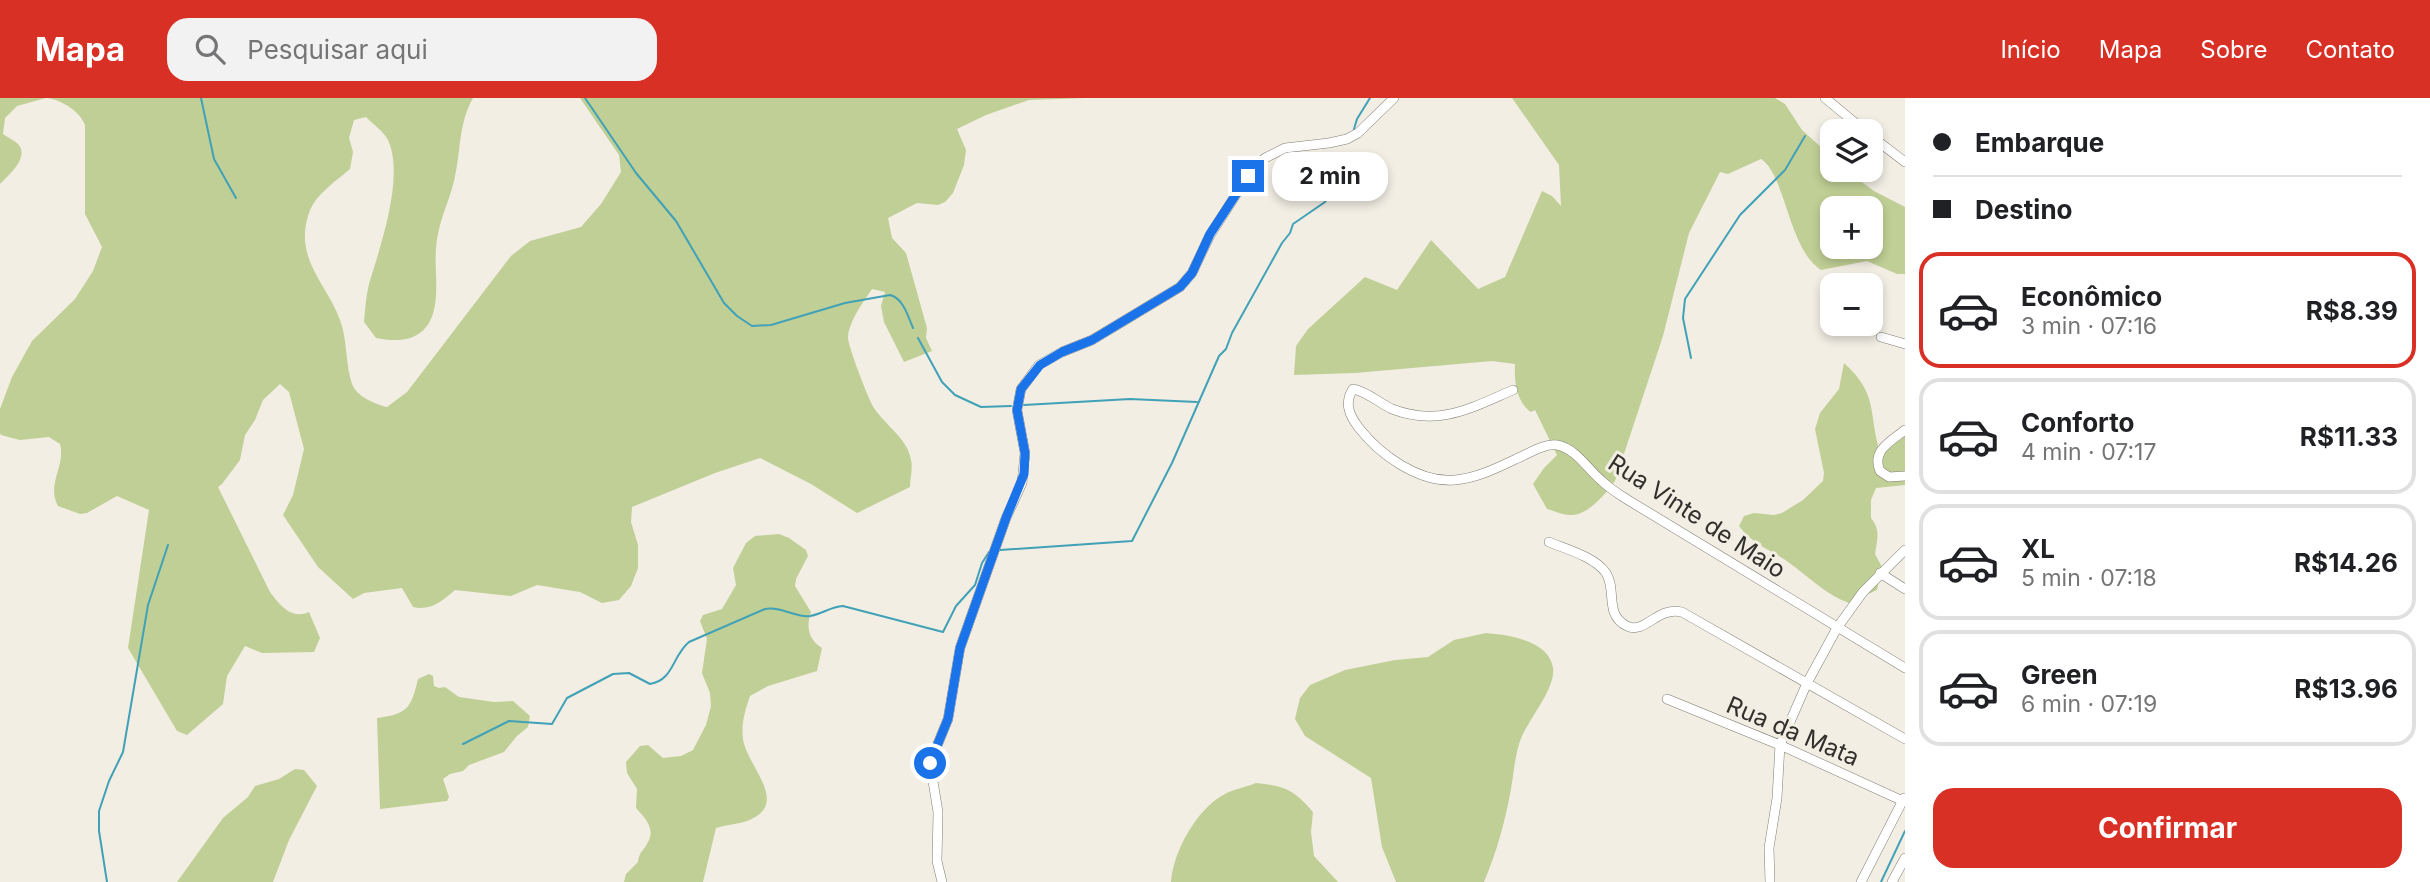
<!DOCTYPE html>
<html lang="pt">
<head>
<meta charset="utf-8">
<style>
  body { margin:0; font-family:Inter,sans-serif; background:#f2f2f2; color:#202124; height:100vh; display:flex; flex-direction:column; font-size:26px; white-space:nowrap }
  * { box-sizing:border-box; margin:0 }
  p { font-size:23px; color:#757577 }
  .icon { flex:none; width:38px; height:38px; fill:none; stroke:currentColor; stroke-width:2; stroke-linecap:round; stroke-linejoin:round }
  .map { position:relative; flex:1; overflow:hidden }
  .panel { display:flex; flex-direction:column; background:#fff; width:525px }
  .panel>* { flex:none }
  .guide { display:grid; align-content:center; height:154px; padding:0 28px; background:#fff }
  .controls { position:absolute; left:1820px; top:21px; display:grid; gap:14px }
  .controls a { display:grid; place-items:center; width:63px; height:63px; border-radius:14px; background:#fff; box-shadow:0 4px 10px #0003; font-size:35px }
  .end { position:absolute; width:32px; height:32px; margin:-16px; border:9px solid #1a73e8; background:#fff; box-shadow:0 0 0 4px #fff }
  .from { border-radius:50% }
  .bubble { position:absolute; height:49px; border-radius:21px; background:#fff; box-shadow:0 4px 10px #0003; font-size:23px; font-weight:700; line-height:49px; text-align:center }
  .guide b { display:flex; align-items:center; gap:24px; height:66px; font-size:26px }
  .guide b+b { border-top:2px solid #e0e0e0 }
  .guide i { width:18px; height:18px; background:#202124 }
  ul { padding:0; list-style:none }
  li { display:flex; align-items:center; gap:21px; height:116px; margin:0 14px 10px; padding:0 14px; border:4px solid #e0e0e0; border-radius:21px }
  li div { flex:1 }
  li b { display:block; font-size:26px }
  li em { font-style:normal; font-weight:700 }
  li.on { border-color:#d93025 }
  li>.icon { width:63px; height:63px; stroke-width:1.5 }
  .cta { display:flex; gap:14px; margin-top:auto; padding:14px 28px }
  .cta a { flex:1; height:80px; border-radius:21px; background:#d93025; color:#fff; font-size:28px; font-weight:700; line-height:80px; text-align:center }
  header { display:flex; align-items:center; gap:42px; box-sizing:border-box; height:98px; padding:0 35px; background:#d93025; color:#fff }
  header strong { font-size:33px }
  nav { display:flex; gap:38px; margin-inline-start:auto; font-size:24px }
  .search { width:490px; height:63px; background:#f2f2f2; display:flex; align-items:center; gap:18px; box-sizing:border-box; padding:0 24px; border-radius:21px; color:#757577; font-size:26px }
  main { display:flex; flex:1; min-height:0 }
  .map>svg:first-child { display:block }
  .green { fill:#c0cf95; fill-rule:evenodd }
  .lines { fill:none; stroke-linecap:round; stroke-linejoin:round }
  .stream { stroke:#40a1b7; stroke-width:2 }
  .minor-casing { stroke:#807d73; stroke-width:10 }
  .minor { stroke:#fff; stroke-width:9 }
  .route { stroke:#1a73e8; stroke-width:9 }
  .labels { text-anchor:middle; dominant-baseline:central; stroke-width:6; stroke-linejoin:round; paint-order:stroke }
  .street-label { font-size:24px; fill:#31302c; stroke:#f2eee4 }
</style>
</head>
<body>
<header>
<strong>Mapa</strong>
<div class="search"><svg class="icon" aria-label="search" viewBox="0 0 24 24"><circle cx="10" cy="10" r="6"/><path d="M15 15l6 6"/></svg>Pesquisar aqui</div>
<nav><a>Início</a><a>Mapa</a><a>Sobre</a><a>Contato</a></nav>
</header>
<main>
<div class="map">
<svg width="1905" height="784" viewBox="0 0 1905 784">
  <rect width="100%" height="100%" fill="#f2eee4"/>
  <!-- green -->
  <g class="green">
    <path d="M 0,0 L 46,0 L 17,8 L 5,20 L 3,36 C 7,39 14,42 18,46 C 30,59 9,77 0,86 Z"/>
    <path d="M 47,0 L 473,0 C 458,26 461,55 454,83 C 448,107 438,124 436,150 C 434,173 441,204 429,225 C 417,244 396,244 376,240 L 364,224 C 365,212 366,198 369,186 C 380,149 405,79 388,42 C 384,34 373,26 366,19 L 354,22 L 349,40 L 353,54 L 350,71 C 334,85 314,97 308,118 C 294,164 331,189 342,228 C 347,246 346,268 352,286 C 357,299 375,306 387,309 L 407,294 L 511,158 L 530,143 L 581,129 L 601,106 L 621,74 L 619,57 L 580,0 L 1085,0 L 1029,2 L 986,17 L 957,31 L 966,52 L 964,67 L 953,95 L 945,104 L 938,107 L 917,105 L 888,120 L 892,140 L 906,155 L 927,230 L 926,240 L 932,253 L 904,264 L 884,224 L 881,208 L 885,194 L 872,191 C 864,203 849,223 848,239 C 847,246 869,303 874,310 C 885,327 908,341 911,362 C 913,370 910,381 910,389 L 857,415 L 811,386 L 760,360 L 715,375 L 632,409 L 631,424 L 638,447 L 638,470 L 631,488 L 619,502 L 602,505 L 580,494 L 537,487 L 511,498 L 455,492 C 442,503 431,513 413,509 L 402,490 L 364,495 L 353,501 L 318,469 L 283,417 L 293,397 L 304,351 L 289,294 L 280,286 L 263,302 L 255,322 L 245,337 L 240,362 L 222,386 L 218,389 L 270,494 C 280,507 291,522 309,514 L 320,540 L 314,554 L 262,555 L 245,548 L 227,578 L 223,606 L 187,637 L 177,633 L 128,550 L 149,412 L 117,398 L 87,415 L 80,416 L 58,408 C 46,386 66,368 60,346 L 49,339 L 20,342 L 1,337 L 0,335 L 0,311 L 12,279 L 32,243 L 75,201 L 93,173 L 102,149 L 85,116 L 85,27 C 80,13 61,2 47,0 Z"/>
    <path d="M 1512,0 L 1775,0 L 1785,6 L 1802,32 L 1832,59 L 1832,72 L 1845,72 L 1874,93 L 1905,109 L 1905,176 L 1897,176 L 1867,163 L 1821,172 C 1788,151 1786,77 1761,61 L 1728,76 L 1720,74 L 1689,135 L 1663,238 L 1615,383 C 1605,396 1588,418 1570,417 C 1563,417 1554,413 1547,411 L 1533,386 L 1544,370 L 1557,357 L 1535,312 L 1531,314 C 1516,304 1514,282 1515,266 L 1492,263 L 1355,275 L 1294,277 L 1296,248 L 1308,231 L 1365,179 L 1397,192 L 1431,142 L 1478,191 L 1505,179 L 1542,93 L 1552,98 L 1561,108 L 1559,67 ZM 1832,110 L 1871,110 L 1871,149 L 1832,149 Z"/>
    <path d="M 1844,265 C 1879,297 1868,314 1880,354 L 1905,337 L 1905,387 L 1876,390 L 1871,402 L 1871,420 C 1881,432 1877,442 1875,456 L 1882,469 L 1877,492 L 1849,505 C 1826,497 1808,478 1788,464 C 1771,452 1752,446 1739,428 L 1744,418 L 1754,415 L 1774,417 L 1782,415 L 1803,402 L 1823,383 L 1824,375 L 1815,331 L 1820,315 L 1839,291 Z"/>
    <path d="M 779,436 L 789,440 L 806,452 L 808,458 L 796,481 L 795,488 L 811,514 C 806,529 808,541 822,550 L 817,573 L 768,588 L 750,598 C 745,613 741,625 743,641 C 747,669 792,706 747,723 C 738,726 726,727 716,730 L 703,784 L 624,784 L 626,776 L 638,764 C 639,753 644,753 648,744 C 656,730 644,719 636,710 L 637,691 L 627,675 L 626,664 L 640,648 L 648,647 L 663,660 L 681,658 L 693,652 L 706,627 L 711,608 L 710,595 L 702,575 L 707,541 L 700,523 L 703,517 L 722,511 L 736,487 L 733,470 L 746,445 L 755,438 Z"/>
    <path d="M 1486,535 C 1508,537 1549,542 1553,570 C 1556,589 1530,620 1522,638 C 1515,654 1514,674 1511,691 C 1505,724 1497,753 1484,784 L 1396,784 L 1382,749 L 1371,680 L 1305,638 L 1295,621 L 1300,600 L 1310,587 L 1345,572 L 1395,562 L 1428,559 L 1454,542 Z"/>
    <path d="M 429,576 L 433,578 L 434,588 L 439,590 L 445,589 L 459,599 L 494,604 L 513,603 L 530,618 L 528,629 L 517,638 L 504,654 L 469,667 L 463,673 L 450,676 L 443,681 L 449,699 L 447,703 L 380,711 L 377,620 C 408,616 411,610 418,581 Z"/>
    <polygon points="295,671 304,672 317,688 289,742 273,784 177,784 223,720 248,699 255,688 279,681"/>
    <path d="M 1256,685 C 1285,688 1294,692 1313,714 L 1311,734 L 1314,758 L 1338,784 L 1171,784 C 1173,754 1197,710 1225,696 C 1234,691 1246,689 1256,685 Z"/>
  </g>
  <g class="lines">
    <!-- stream -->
    <g class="stream">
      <polyline points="201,0 214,61 236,100"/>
      <path d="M 585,0 L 636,75 L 676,123 L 724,205 L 737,218 L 752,228 L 771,227 L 845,205 L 890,197 C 903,200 908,218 913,230"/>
      <polyline points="1354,31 1357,21 1370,0"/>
      <polyline points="918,240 942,284 955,297 981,309 1011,308"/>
      <polyline points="1691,260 1683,220 1685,201 1740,117 1785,72 1805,38"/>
      <polyline points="1024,307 1130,301 1197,304"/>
      <polyline points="1000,452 1132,443 1172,365 1219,258 1226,251 1232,235 1282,145 1290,135 1293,126 1325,104 1345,65 1346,57"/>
      <path d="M 463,646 L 509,623 L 552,626 L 567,600 L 613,576 L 629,575 L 650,586 C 674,582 672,558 689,544 L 765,511 C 782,508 795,520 810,518 C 822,516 830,509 843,508 L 943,534 L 956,508 L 975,487 L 982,465 L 989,454"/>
      <polyline points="107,784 99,733 99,713 109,683 123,654 148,507 168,447"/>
      <polyline points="1881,784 1905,733"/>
    </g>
    <defs>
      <g id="minor">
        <polyline points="1825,0 1865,33"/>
        <polyline points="1871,38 1905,64"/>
        <polyline points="1881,239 1905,246"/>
        <path d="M 1513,292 C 1471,310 1439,329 1392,311 C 1379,305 1368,294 1353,291 C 1344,305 1349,317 1359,330 C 1380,357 1419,385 1455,382 C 1477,380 1497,370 1516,361 C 1528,356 1544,345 1557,347 C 1577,351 1587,371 1602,383 C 1610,391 1619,396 1628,402 L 1905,570"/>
        <path d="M 1905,332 C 1891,343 1871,353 1880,373 L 1889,379 L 1905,378"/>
        <path d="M 1549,444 C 1566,451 1595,459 1606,475 C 1617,492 1604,517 1627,528 C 1645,537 1657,508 1682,514 L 1905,641"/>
        <polyline points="1880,475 1905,491"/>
        <polyline points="1667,601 1780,647 1903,703"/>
        <polyline points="942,784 937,763 938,714 930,665 948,621 960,550 1006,420 1022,385 1025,355 1017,312 1021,291 1039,267 1062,254 1092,242 1180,189 1192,175 1210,137 1248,78 1265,60 1285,50 1329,45 1347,41 1358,35 1394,0"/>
        <polyline points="1770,784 1769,750 1777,700 1780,647 1807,585 1837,530 1863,494 1905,452"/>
        <polyline points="1861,784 1904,700"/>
        <polyline points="1892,784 1905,760"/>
      </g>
    </defs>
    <!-- minor casing -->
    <use href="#minor" class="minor-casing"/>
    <!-- minor -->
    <use href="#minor" class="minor"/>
  </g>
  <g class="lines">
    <!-- route -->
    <polyline class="route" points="930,665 948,621 960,550 1006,420 1024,376 1025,355 1017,312 1021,291 1040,267 1062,254 1092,242 1180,189 1192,175 1210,136 1248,78"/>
  </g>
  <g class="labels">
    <!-- street labels -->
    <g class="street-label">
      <text transform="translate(1697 418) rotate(33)">Rua Vinte de Maio</text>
      <text transform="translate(1793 633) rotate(23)">Rua da Mata</text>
    </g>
  </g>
</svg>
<div class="controls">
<a><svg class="icon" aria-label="layers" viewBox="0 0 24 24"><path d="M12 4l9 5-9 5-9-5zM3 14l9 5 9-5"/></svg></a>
<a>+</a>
<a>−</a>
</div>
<i class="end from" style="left:930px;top:665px"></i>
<i class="end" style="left:1248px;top:78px"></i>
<div class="bubble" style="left:1272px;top:54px;width:116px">2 min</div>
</div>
<section class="panel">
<div class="guide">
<b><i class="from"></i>Embarque</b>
<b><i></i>Destino</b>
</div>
<ul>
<li class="on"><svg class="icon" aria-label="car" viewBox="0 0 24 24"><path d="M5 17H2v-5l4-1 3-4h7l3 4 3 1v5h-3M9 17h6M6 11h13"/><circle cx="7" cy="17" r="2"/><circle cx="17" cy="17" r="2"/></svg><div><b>Econômico</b><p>3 min · 07:16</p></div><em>R$8.39</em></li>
<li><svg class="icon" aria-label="car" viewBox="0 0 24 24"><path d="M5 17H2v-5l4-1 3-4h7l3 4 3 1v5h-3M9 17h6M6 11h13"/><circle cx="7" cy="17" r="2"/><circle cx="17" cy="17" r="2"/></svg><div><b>Conforto</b><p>4 min · 07:17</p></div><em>R$11.33</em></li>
<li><svg class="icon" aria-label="car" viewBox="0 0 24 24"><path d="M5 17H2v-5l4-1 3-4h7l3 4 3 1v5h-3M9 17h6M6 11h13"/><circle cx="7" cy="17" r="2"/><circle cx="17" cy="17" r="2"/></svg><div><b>XL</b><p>5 min · 07:18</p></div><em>R$14.26</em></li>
<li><svg class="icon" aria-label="car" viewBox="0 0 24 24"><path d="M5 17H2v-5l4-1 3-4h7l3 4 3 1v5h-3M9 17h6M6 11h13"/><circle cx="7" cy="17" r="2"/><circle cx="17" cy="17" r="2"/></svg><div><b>Green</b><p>6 min · 07:19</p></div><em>R$13.96</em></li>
</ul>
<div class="cta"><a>Confirmar</a></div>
</section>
</main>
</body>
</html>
